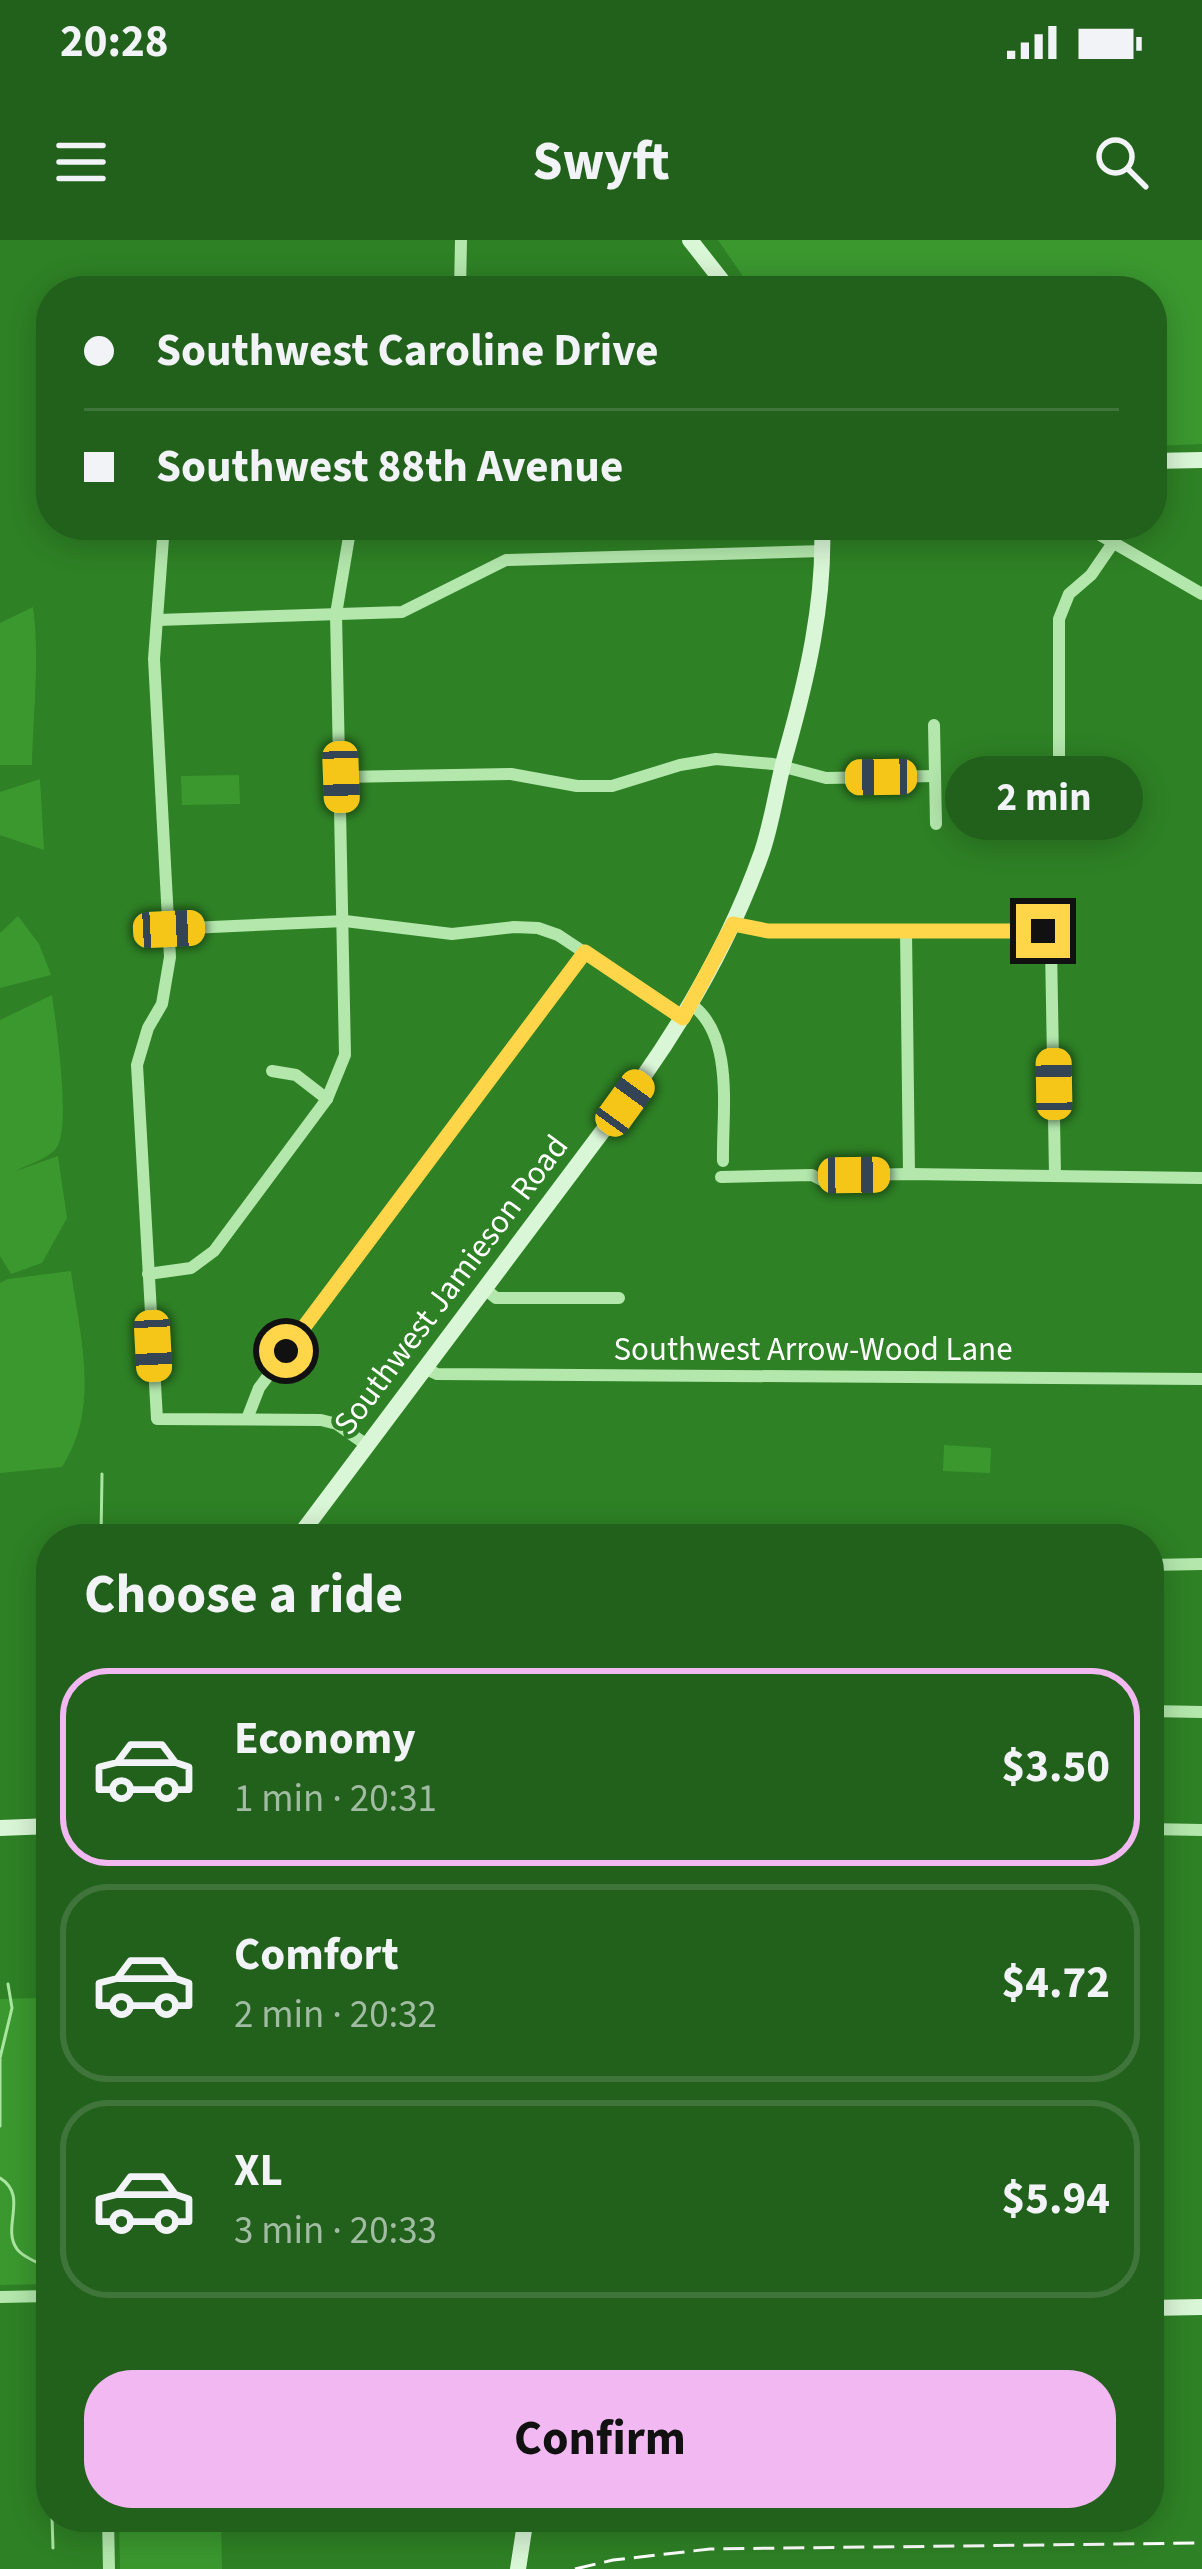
<!DOCTYPE html>
<html lang="en">
<head>
<meta charset="utf-8">
<style>
  body { margin:0; font-family:"Source Sans 3",sans-serif; background:#2e6a29; color:#f1f3f6; height:100vh; display:flex; flex-direction:column; font-size:45px; white-space:nowrap }
  * { box-sizing:border-box; margin:0 }
  p { font-size:39px; color:#a2bca3 }
  .icon { flex:none; width:66px; height:66px; fill:none; stroke:currentColor; stroke-width:2; stroke-linecap:round; stroke-linejoin:round }
  .map { position:relative; flex:1; overflow:hidden }
  .drawer { position:absolute; left:36px; top:1284px; width:1128px; height:1008px; display:flex; flex-direction:column; background:#22611c; border-radius:48px; box-shadow:0 6px 30px #0003 }
  .drawer>* { flex:none }
  .top-card { position:absolute; left:36px; top:36px; width:1131px; height:264px; border-radius:48px; box-shadow:0 6px 30px #0003; display:grid; align-content:center; height:264px; padding:0 48px; background:#22611c }
  .end { position:absolute; width:54px; height:54px; margin:-27px; border:15px solid #ffd54a; background:#111; box-shadow:0 0 0 6px #111 }
  .from { border-radius:50% }
  .bubble { position:absolute; height:84px; border-radius:42px; background:#22611c; box-shadow:0 6px 30px #0003; font-size:39px; font-weight:700; line-height:84px; text-align:center }
  .car { position:absolute; width:36px; height:72px; margin:-36px -18px; border-radius:15px; box-shadow:0 0 9px 3px #0007; background:linear-gradient(#f5c518 24%,#345 0 40%,#f5c518 0 76%,#345 0 86%,#f5c518 0) }
  .top-card b { display:flex; align-items:center; gap:42px; height:114px; font-size:45px }
  .top-card b+b { border-top:3px solid #3f753b }
  .top-card i { width:30px; height:30px; background:#f1f3f6 }
  ul { padding:0; list-style:none }
  li { display:flex; align-items:center; gap:36px; height:198px; margin:0 24px 18px; padding:0 24px; border:6px solid #3f753b; border-radius:48px }
  li div { flex:1 }
  li b { display:block; font-size:45px }
  li em { font-style:normal; font-weight:700 }
  li.current { border-color:#f1b8f1 }
  li>.icon { width:108px; height:108px; stroke-width:1.5 }
  h2 { padding:0 48px; font-size:54px; line-height:144px }
  .action { display:flex; gap:24px; margin-top:auto; padding:24px 48px }
  .action a { flex:1; height:138px; border-radius:48px; background:#f1b8f1; color:#111; font-size:48px; font-weight:700; line-height:138px; text-align:center }
  .status { display:flex; justify-content:space-between; align-items:center; height:84px; padding:0 60px; background:#22611c; direction:ltr }
  .status svg { height:33px; fill:currentColor }
  header { display:flex; justify-content:space-between; align-items:center; height:156px; padding:0 48px; background:#22611c; font-size:54px; font-weight:700 }
  .map>svg:first-child { display:block }
  .green { fill:#3b982f }
  .lines { fill:none; stroke-linecap:round; stroke-linejoin:round }
  .stream { stroke:#a9e7a0; stroke-width:3 }
  .street { stroke:#b3e7ac; stroke-width:12 }
  .secondary { stroke:#d9f6d6; stroke-width:16 }
  .rail { stroke:#fff; stroke-width:3; stroke-dasharray:21 9; stroke-linecap:butt }
  .route { stroke:#ffd54a; stroke-width:15 }
  .labels { text-anchor:middle; dominant-baseline:central; stroke-width:9; stroke-linejoin:round; paint-order:stroke }
  .street-label { font-size:33px; fill:#fff; stroke:#2e8125 }
</style>
</head>
<body>
<div class="status"><b>20:28</b><svg viewBox="0 0 49 12"><path d="M0 12V9h3v3zM5 12V6h3v6zM10 12V3h3v9zM15 12V0h3v12zM26 1h20v11H26zM47 4h2v5h-2z"/></svg></div>
<header><svg class="icon" aria-label="menu" viewBox="0 0 24 24"><path d="M4 6h16M4 12h16M4 18h16"/></svg>Swyft<svg class="icon" aria-label="search" viewBox="0 0 24 24"><circle cx="10" cy="10" r="6"/><path d="M15 15l6 6"/></svg></header>
<div class="map">
<svg width="1202" height="2329" viewBox="0 0 1202 2329">
  <rect width="100%" height="100%" fill="#2e8125"/>
  <!-- green -->
  <g class="green">
    <polygon points="718,0 1202,0 1202,204 1152,206 1152,51 753,51"/>
    <path d="M 33,367 C 40,420 33,472 32,525 L 0,525 L 0,383 Z"/>
    <polygon points="239,535 240,564 182,565 181,536"/>
    <polygon points="40,539 44,610 0,595 0,552"/>
    <polygon points="18,676 39,704 51,735 0,748 0,693"/>
    <path d="M 52,755 C 56,784 71,885 57,907 C 49,919 28,924 16,931 L 58,916 L 67,978 L 42,1023 L 11,1034 L 0,1016 L 0,780 Z"/>
    <path d="M 71,1031 C 80,1097 101,1168 62,1227 L 0,1233 L 0,1043 L 8,1039 Z"/>
    <polygon points="944,1205 991,1208 990,1233 943,1231"/>
    <polygon points="37,1719 51,1719 51,2044 0,2045 0,1759 37,1758"/>
    <polygon points="119,2277 221,2277 222,2329 120,2329"/>
  </g>
  <g class="lines">
    <!-- stream -->
    <g class="stream">
      <polyline points="101,1299 102,1234"/>
      <polyline points="0,1886 0,1818 12,1768 8,1744"/>
      <path d="M 0,1938 C 29,1956 1,1987 17,2009 C 23,2018 42,2024 51,2029"/>
      <polyline points="51,2236 51,2251"/>
      <polyline points="52,2277 53,2308"/>
    </g>
    <!-- street -->
    <g class="street">
      <polyline points="460,51 461,0"/>
      <polyline points="164,285 154,419 170,717 162,764 148,788 137,825 157,1179 321,1180 337,1184 368,1206"/>
      <polyline points="1083,285 1202,354"/>
      <polyline points="157,380 402,372 506,320 823,311"/>
      <polyline points="934,485 936,584"/>
      <polyline points="1059,534 1059,379 1069,354 1091,335 1113,303"/>
      <polyline points="341,537 511,534 577,546 612,546 680,525 716,519 773,524 826,538 935,536"/>
      <polyline points="733,684 768,691 1043,691 1051,706 1055,935"/>
      <polyline points="168,689 345,681 452,694 514,687 538,688 558,695 683,778"/>
      <polyline points="906,691 909,934"/>
      <path d="M 691,764 C 735,796 722,872 723,921"/>
      <polyline points="272,831 296,835 327,859"/>
      <polyline points="721,937 812,935 835,947 854,935 909,934 1202,938"/>
      <polyline points="148,1034 191,1028 214,1011 327,859 345,815 336,374 351,285"/>
      <polyline points="485,1049 496,1058 619,1058"/>
      <polyline points="426,1129 437,1134 1202,1139"/>
      <polyline points="247,1179 259,1148 585,712"/>
      <polyline points="468,1299 695,1299"/>
      <polyline points="973,1299 1039,1299"/>
      <polyline points="1149,1325 1202,1324"/>
      <polyline points="1149,1471 1202,1472"/>
      <polyline points="1149,1589 1202,1590"/>
      <polyline points="0,2057 51,2056"/>
      <polyline points="108,2278 109,2329"/>
    </g>
    <!-- secondary -->
    <g class="secondary">
      <polyline points="690,0 730,51"/>
      <polyline points="1152,221 1202,220"/>
      <path d="M 297,1299 L 641,840 C 691,769 733,694 762,612 C 773,579 777,545 786,513 C 807,439 825,362 822,285"/>
      <polyline points="0,1588 51,1586"/>
      <polyline points="1149,2068 1202,2067"/>
      <polyline points="518,2329 526,2277"/>
    </g>
    <!-- rail -->
    <polyline class="rail" points="575,2329 613,2320 710,2309 1202,2303"/>
  </g>
  <g class="lines">
    <!-- route -->
    <polyline class="route" points="286,1111 585,712 683,778 733,684 768,691 1043,691"/>
  </g>
  <g class="labels">
    <!-- street labels -->
    <g class="street-label">
      <text transform="translate(451 1045) rotate(-53)">Southwest Jamieson Road</text>
      <text x="813" y="1109">Southwest Arrow-Wood Lane</text>
    </g>
  </g>
</svg>
<i class="end from" style="left:286px;top:1111px"></i>
<i class="end" style="left:1043px;top:691px"></i>
<div class="bubble" style="left:945px;top:516px;width:198px">2 min</div>
<i class="car" style="left:341px;top:537px;rotate:178deg"></i>
<i class="car" style="left:881px;top:537px;rotate:269deg"></i>
<i class="car" style="left:169px;top:689px;rotate:87deg"></i>
<i class="car" style="left:1054px;top:844px;rotate:359deg"></i>
<i class="car" style="left:625px;top:863px;rotate:36deg"></i>
<i class="car" style="left:854px;top:935px;rotate:89deg"></i>
<i class="car" style="left:153px;top:1106px;rotate:177deg"></i>
<div class="top-card">
<b><i class="from"></i>Southwest Caroline Drive</b>
<b><i></i>Southwest 88th Avenue</b>
</div>
<section class="drawer">
<h2>Choose a ride</h2>
<ul>
<li class="current"><svg class="icon" aria-label="car" viewBox="0 0 24 24"><path d="M5 17H2v-5l4-1 3-4h7l3 4 3 1v5h-3M9 17h6M6 11h13"/><circle cx="7" cy="17" r="2"/><circle cx="17" cy="17" r="2"/></svg><div><b>Economy</b><p>1 min · 20:31</p></div><em>$3.50</em></li>
<li><svg class="icon" aria-label="car" viewBox="0 0 24 24"><path d="M5 17H2v-5l4-1 3-4h7l3 4 3 1v5h-3M9 17h6M6 11h13"/><circle cx="7" cy="17" r="2"/><circle cx="17" cy="17" r="2"/></svg><div><b>Comfort</b><p>2 min · 20:32</p></div><em>$4.72</em></li>
<li><svg class="icon" aria-label="car" viewBox="0 0 24 24"><path d="M5 17H2v-5l4-1 3-4h7l3 4 3 1v5h-3M9 17h6M6 11h13"/><circle cx="7" cy="17" r="2"/><circle cx="17" cy="17" r="2"/></svg><div><b>XL</b><p>3 min · 20:33</p></div><em>$5.94</em></li>
</ul>
<div class="action"><a>Confirm</a></div>
</section>
</div>
</body>
</html>
